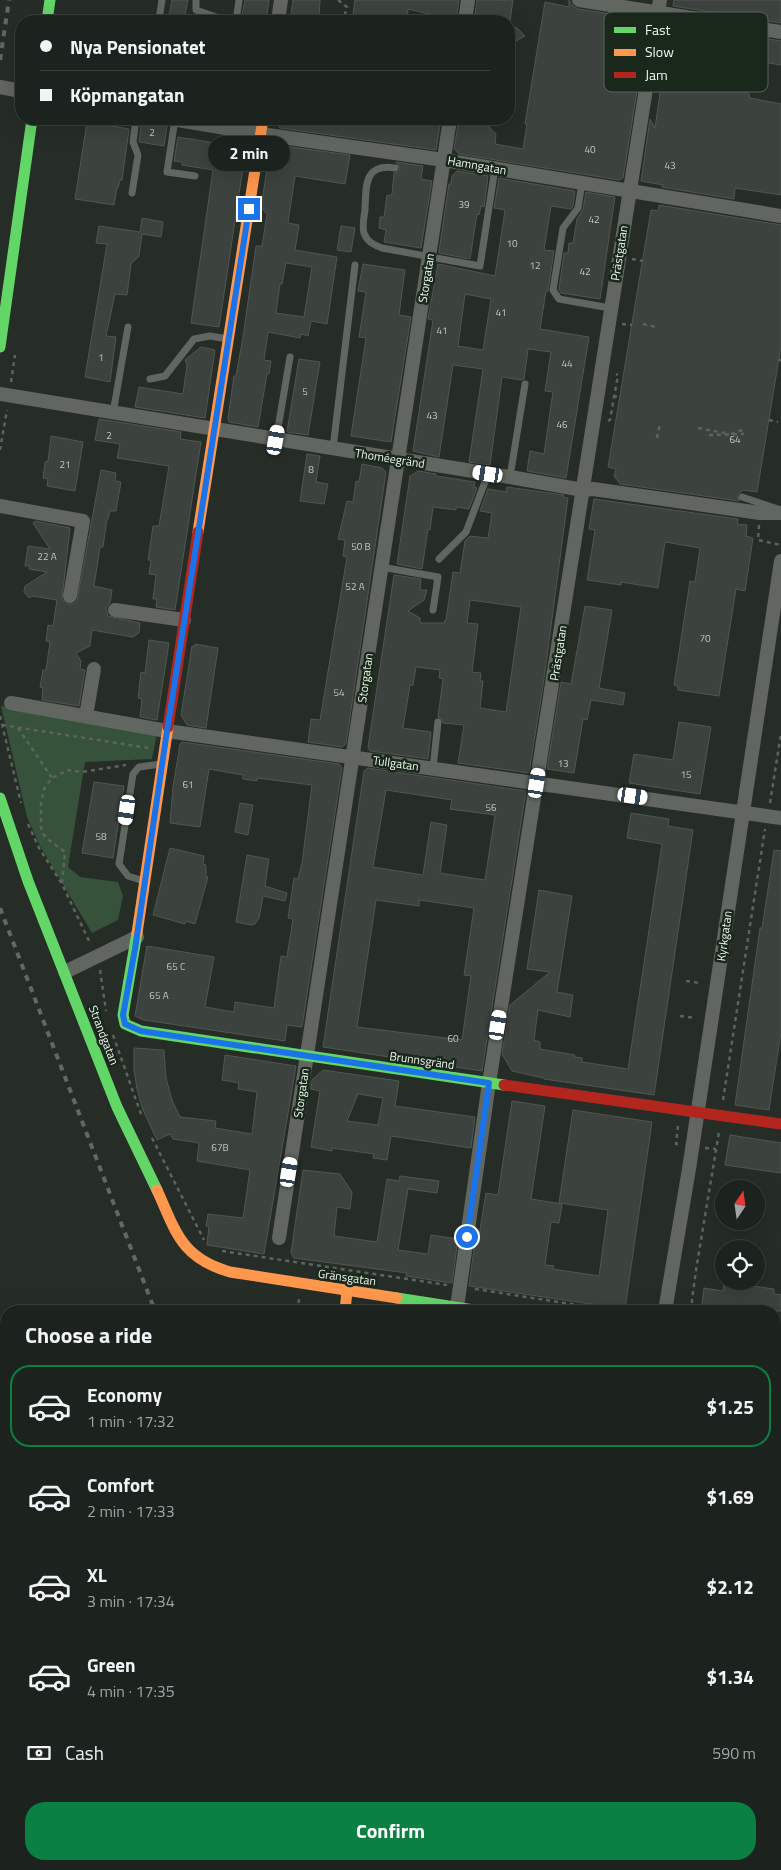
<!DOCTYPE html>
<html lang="en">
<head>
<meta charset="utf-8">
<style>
  body { margin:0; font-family:"Titillium Web",sans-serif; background:#292f2a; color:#f1f3f6; height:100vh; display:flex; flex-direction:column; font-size:19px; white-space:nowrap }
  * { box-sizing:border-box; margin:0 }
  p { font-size:16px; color:#a0a4a4 }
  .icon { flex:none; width:28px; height:28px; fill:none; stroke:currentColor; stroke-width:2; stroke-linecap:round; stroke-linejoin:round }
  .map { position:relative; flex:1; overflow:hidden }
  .side { position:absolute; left:0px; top:1305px; width:781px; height:565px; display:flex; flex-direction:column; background:#1c221d; border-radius:20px 20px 0 0; box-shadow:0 5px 20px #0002,0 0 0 1px #3a3f3b }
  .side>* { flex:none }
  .guide { position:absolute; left:15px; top:15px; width:500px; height:110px; border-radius:20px; box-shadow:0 5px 20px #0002,0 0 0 1px #3a3f3b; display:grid; align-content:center; height:110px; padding:0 25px; background:#1c221d }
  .needle { width:32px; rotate:13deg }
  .tools { position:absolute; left:715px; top:1180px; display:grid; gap:10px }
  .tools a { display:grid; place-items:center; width:50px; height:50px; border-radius:50%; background:#1c221d; box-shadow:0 5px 20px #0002,0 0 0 1px #3a3f3b; font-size:25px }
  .end { position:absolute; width:22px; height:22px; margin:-11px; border:6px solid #1a73e8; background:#fff; box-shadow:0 0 0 2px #fff }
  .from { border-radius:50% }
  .bubble { position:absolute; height:35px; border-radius:18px; background:#1c221d; box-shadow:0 5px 20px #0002,0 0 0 1px #3a3f3b; font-size:16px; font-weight:700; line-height:35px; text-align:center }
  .car { position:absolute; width:15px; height:30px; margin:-15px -8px; border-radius:6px; box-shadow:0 0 4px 1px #0007; background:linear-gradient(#fff 24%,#345 0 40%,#fff 0 76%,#345 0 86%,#fff 0) }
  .guide b { display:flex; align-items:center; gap:18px; height:48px; font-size:19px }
  .guide b+b { border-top:1px solid #3a3f3b }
  .guide i { width:12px; height:12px; background:#f1f3f6 }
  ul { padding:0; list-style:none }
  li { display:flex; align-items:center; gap:15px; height:82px; margin:0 10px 8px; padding:0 15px; border:2px solid transparent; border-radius:20px }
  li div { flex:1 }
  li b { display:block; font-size:19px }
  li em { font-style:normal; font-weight:700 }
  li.active { border-color:#0b8043 }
  li>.icon { width:45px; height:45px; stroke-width:1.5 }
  h2 { padding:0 25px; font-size:22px; line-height:60px }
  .pay { display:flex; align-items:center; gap:12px; height:55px; padding:0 25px; font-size:19px }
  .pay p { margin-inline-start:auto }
  .button { display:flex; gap:10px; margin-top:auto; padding:10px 25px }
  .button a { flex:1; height:58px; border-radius:20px; background:#0b8043; color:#fff; font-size:20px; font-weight:700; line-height:58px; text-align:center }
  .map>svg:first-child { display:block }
  .green { fill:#37523b }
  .building { fill:#3c423d; stroke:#505650; fill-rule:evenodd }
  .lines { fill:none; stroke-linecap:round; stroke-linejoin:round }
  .path { stroke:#5d635e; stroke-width:2.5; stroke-dasharray:4 4; stroke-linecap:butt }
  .lane { stroke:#616661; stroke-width:7 }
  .street { stroke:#616661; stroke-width:14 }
  .fast { stroke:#63d668; stroke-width:11 }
  .slow { stroke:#ff974d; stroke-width:11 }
  .jam { stroke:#b3261e; stroke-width:11 }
  .rail { stroke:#626863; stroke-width:4; stroke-dasharray:6 6; stroke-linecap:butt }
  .route { stroke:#1a73e8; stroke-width:6 }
  .labels { text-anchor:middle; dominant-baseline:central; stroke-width:5; stroke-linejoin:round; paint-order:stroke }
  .number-label { font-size:10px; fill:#c1c9c2 }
  .street-label { font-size:12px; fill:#edf6ee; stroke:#1a271b }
  .key { fill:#1a271b; stroke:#59655a; stroke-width:1 }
  .key-label { font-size:14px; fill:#edf6ee }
</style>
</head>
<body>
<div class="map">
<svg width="781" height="1870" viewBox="0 0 781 1870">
  <rect width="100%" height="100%" fill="#262d27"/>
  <!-- green -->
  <g class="green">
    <polygon points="1,706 157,733 152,759 85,762 68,867 80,877 118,882 123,896 118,920 92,933 40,846 27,817"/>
    <polygon points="775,1382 781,1384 781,1629 775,1634"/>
    <polygon points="609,1864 654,1864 656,1870 616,1870"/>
  </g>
  <!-- building -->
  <g class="building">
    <polygon points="172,0 188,0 184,21 168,21"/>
    <polygon points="245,0 269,0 266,21 241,21"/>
    <polygon points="293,0 320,0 319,17 314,17 313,21 290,21"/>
    <polygon points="355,0 459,0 456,21 432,21 433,15 408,9 407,21 352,21"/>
    <polygon points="477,0 513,0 510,21 474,21"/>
    <polygon points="569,0 573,6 578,9 632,17 629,20 648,23 623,178 619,180 459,154 454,149 459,119 491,119 489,127 496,134 495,144 523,149 527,124 525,124 545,2 569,7"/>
    <polygon points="674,0 781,0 781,23 673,6"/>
    <polygon points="670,23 781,41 781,65 745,59 740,86 749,94 750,98 781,104 781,195 735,188 734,199 662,187 663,185 641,181 650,119 655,128"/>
    <polygon points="509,26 517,28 525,36 509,45"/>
    <polygon points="106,119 109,119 112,126 129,129 122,180 120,180 118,188 117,188 114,205 75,199 87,122 102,125"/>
    <polygon points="275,119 441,119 436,150 280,128"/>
    <polygon points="144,122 167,126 164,146 139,142 141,125 143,125"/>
    <polygon points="178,137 246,148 219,327 191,323 213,170 182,165 182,162 174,161"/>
    <path d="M 276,145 L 350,155 L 345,184 L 295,176 L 288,223 L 299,225 L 295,250 L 337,257 L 327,324 L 311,321 L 308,336 L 301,334 L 300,338 L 268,332 L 264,360 L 271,361 L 269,374 L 267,374 L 258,427 L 229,422 L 228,418 L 234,376 L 236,376 L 243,337 L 256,246 L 262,246 L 267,214 L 261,208 L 270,149 ZM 286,263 L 312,267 L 304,317 L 276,313 L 280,284 L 282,284 Z"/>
    <polygon points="396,162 423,166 421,179 432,181 421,248 384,242 386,230 379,228 380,217 384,217 387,195 390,196 392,194 394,173 398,172 400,169"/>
    <polygon points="457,171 488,176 484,207 481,206 479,215 477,214 470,259 439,253 439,251 449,184 451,184 452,176"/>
    <path d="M 499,178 L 575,191 L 573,206 L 571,209 L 551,206 L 544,250 L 554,251 L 548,291 L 546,291 L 540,329 L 589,337 L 566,478 L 527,471 L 530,451 L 544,454 L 553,392 L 545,391 L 551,352 L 528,349 L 524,379 L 521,380 L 502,377 L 490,465 L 469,462 L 483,369 L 453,365 L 439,457 L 413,451 L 433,320 L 428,319 L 438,264 L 495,276 L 505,210 L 494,208 ZM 465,294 L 491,299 L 483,350 L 458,346 Z"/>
    <polygon points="586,192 615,197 600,299 561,293 559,289 564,253 568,253 569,243 573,243 577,219 583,209"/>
    <polygon points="659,205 781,225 781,346 757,492 743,490 737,495 739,501 620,484 614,476 616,469 608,467 651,210 658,211"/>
    <polygon points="142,218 163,222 161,237 142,234 139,256 131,264 127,295 115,294 106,336 116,337 110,382 85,377 107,244 96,243 99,226 140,232"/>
    <polygon points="341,226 355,228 351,252 337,250"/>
    <polygon points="363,264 405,270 399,315 411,317 391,442 351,436 366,338 359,337 366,292 358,291"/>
    <polygon points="201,347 215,350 205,418 135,407 139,387 183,394 187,365 185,360"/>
    <polygon points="299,359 320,362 308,435 287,432"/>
    <polygon points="99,419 181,432 180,439 201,442 175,610 156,607 157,599 153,599 156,575 149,574 151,560 148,560 153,526 159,526 169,466 117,458 120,444 95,440"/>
    <polygon points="51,436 83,442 75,491 47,486 48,479 43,478 45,462 48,461"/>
    <polygon points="307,454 320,456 316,482 328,484 324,504 300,501"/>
    <polygon points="362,464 382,468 386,472 346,744 342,747 308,742 311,719 320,720 347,557 343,556 345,540 338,539 347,501 353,502 356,481 359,482"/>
    <polygon points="101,470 116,473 115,481 121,482 116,511 110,511 108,519 107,519 103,547 100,547 94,586 112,590 110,603 106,608 108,616 140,623 139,633 133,637 92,630 90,646 76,653 81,661 80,669 85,670 79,706 42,700 43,688 40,687 43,670 46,670 50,642 46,641 48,625 53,626 57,600 32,596 29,598 24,592 25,586 47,572 29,569 30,566 25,566 28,546 50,549 33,523 35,521 70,528 62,599 68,604 73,604 77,601"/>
    <polygon points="418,471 436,474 436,476 475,482 474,487 477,488 469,509 456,507 456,510 433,507 430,530 428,529 422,569 397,564 410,476"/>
    <path d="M 507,487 L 564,495 L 563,497 L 568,498 L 544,679 L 529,773 L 458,763 L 464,725 L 443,723 L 441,718 L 438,717 L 443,679 L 439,678 L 440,670 L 416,667 L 413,685 L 410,685 L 403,728 L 431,732 L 428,759 L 370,751 L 368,747 L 394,575 L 421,579 L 420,590 L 427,590 L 424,600 L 408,611 L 420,618 L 420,623 L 444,623 L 445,620 L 446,620 L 453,572 L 460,573 L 465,541 L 470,536 L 488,538 L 492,513 L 480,511 L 488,489 L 506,492 ZM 470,600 L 521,607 L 506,712 L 480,708 L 483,681 L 480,681 L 481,673 L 472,672 L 478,624 L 467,623 Z"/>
    <polygon points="594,499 738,519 737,524 747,525 746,536 753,538 745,591 736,589 719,696 678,690 678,686 674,685 690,581 695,582 700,548 665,542 658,588 621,582 621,585 587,580 595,530 589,529"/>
    <polygon points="585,606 612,610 599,688 625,693 623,705 591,700 587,720 583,719 574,773 547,769 561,682 571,684"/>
    <polygon points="149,640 169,643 157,720 140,717 142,699 138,698 141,672 145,673"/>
    <polygon points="195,644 218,648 206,728 187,725 181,715 192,646 195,647"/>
    <polygon points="679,722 711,727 700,794 629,783 634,754 673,760"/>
    <polygon points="182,742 339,764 342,768 302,1027 287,1025 285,1041 144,1020 135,1016 147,946 214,957 205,1007 234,1012 235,1002 274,1008 281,956 287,957 293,919 288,918 294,878 298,879 302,863 312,785 257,778 257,781 243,779 243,775 209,769 200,827 170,823 173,787 180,744"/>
    <path d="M 368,768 L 526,791 L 482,1071 L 323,1047 L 364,771 ZM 386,790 L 452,800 L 450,809 L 495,815 L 485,880 L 440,873 L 447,825 L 431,822 L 423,875 L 373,867 ZM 376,900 L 419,906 L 419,900 L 474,908 L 464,975 L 471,976 L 462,1040 L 357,1027 Z"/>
    <polygon points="94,782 124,786 113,858 82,853"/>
    <polygon points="240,803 253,805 248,835 235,832"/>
    <polygon points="631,813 669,819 668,826 693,830 654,1095 544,1079 544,1078 512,1071 502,1054 510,1005 550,972 527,969 539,890 572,896 557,992 573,995 570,1017 538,1010 534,1040 540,1042 540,1049 575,1055 575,1057 582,1058 582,1062 628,1069 662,844 627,838"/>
    <polygon points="170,848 204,856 203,864 206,865 206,877 208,877 195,924 186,921 185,924 153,915"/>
    <polygon points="774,850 781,851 781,1032 769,1110 735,1105 760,928 762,928"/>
    <polygon points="247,855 269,859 265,886 287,893 285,901 263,896 259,918 255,924 251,925 236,922"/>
    <polygon points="134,1048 164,1050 166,1078 172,1100 180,1117 216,1121 215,1128 252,1134 257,1092 238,1089 239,1083 222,1080 225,1055 296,1066 264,1254 207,1245 209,1226 206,1226 208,1214 243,1218 250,1170 197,1161 199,1143 173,1139 170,1134 157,1140 143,1110 137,1089 134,1070"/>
    <path d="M 323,1070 L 399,1081 L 395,1106 L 475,1117 L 471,1148 L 391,1136 L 387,1160 L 373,1158 L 374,1154 L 332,1148 L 332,1151 L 311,1147 L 320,1091 L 311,1089 L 312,1080 ZM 358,1094 L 383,1098 L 378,1125 L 347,1121 Z"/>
    <polygon points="512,1101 545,1106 531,1199 562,1204 559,1223 551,1222 545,1265 554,1266 553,1269 599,1276 608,1210 559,1203 573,1110 652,1122 625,1309 469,1286 475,1242 478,1242 486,1193 498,1195"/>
    <polygon points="730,1135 781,1143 781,1173 725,1165"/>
    <polygon points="303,1170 340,1174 352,1192 350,1209 337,1207 334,1236 377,1242 387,1179 399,1181 400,1176 439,1181 437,1193 408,1189 398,1250 428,1254 431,1235 458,1239 452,1283 406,1276 407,1273 294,1258 291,1253"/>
    <polygon points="724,1282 774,1289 774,1294 781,1295 781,1311 701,1311 704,1288 723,1291"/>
  </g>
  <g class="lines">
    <!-- path -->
    <g class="path">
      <polyline points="338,0 347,7 343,21"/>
      <polyline points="632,259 643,261"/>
      <polyline points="622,324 632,325"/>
      <polyline points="643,324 656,327"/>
      <polyline points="779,360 781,360"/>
      <polyline points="11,382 15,355"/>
      <polyline points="613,396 620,397"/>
      <polyline points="769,420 778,422"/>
      <polyline points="608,421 610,420 618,375 616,374"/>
      <polyline points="698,428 725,433"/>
      <polyline points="731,434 745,429"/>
      <polyline points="709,435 744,434"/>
      <polyline points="657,438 660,424"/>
      <polyline points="0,450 7,410"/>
      <polyline points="759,525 758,540 781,545"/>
      <polyline points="0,716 21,803"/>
      <polyline points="2,725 149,748"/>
      <polyline points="18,728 52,778"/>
      <polyline points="770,803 781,733"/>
      <polyline points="28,824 39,848 62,884 90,943"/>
      <polyline points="62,883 65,852 49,840 43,834 41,828 41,803 44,789 52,778 68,770 82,772 126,765"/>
      <polyline points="100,970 106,1011"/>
      <polyline points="686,981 700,983"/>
      <polyline points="680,1016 695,1018"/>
      <polyline points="113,1035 142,1117"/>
      <polyline points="723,1100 765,829"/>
      <polyline points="678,1126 676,1144 680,1144"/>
      <polyline points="152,1138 204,1240"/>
      <polyline points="705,1148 716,1149"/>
      <polyline points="222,1251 447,1285"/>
      <polyline points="475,1289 616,1311"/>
      <polyline points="298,1311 299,1298"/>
      <polyline points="692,1311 692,1300 696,1270 719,1132"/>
      <polyline points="775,1459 781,1476"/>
      <polyline points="0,1620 6,1620"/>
      <polyline points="0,1634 6,1632"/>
    </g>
    <!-- lane -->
    <g class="lane">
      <polyline points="196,0 196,10 216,17 221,21"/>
      <polyline points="159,19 162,0"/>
      <polyline points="236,21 239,0"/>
      <polyline points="175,119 167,172 195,176"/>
      <path d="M 395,168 C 364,163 366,186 365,210 C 364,216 362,227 364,233 C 367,242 374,245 382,248 L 480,266 L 495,168"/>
      <polyline points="582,183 578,208 563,228 553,290 559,299 610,308"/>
      <polyline points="132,193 138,155 133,142 136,119"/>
      <polyline points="150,379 165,376 194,339 210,336 228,339"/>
      <polyline points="113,413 128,327"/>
      <polyline points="276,440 290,357"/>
      <polyline points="333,448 355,265"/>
      <polyline points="510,477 525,384"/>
      <polyline points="742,497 778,509"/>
      <polyline points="439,559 466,532 488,474"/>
      <polyline points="381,567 438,577 433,610"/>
      <polyline points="433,768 438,722"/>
      <polyline points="144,881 128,876 119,864 133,774 139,767 161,764"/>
    </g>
    <!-- street -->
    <g class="street">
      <polyline points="579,0 781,32"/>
      <polyline points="278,21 281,0"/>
      <polyline points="465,21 468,0"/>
      <polyline points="0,87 21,91"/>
      <polyline points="172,119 261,134 444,160 781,216"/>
      <polyline points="0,394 510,477 583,490 593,489 760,513 781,513"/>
      <polyline points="0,506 83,521 70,596"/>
      <polyline points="115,610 184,620"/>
      <polyline points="11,703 167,731 781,818"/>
      <polyline points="86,716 94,669"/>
      <polyline points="65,972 137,937"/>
      <polyline points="279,1238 450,119"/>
      <polyline points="457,1307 489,1083 660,0"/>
      <polyline points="665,1311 689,1169 781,561"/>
      <polyline points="0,1795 6,1817"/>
      <polyline points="20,1864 21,1870"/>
      <polyline points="673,1864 675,1870"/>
    </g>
    <!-- fast -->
    <g class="fast">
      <polyline points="47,21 50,0"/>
      <polyline points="0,347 32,119"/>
      <polyline points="0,798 28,881 117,1107 157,1190"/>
      <polyline points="137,933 123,1015 125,1024 141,1031 504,1085"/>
      <polyline points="397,1298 480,1311"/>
      <polyline points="775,1372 781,1374"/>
      <polyline points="592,1864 600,1870"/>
    </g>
    <!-- slow -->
    <g class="slow">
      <polyline points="198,532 263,119"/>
      <polyline points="137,933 168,727"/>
      <path d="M 157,1190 C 176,1232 181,1258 230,1272 L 397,1298"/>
      <polyline points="345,1311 347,1291"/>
      <polyline points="775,1353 781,1355"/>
    </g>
    <!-- jam -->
    <g class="jam">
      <polyline points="168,727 198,532"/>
      <polyline points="504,1085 781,1124"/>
    </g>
    <!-- rail -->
    <g class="rail">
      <polyline points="0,60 9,0"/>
      <polyline points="0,908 155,1311"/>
      <polyline points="298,1864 300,1870"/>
      <polyline points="311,1864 314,1870"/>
      <polyline points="327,1864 329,1870"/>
      <polyline points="373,1864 375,1870"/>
    </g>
  </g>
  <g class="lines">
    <!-- route -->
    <polyline class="route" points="249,209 167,731 135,949 123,1015 125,1024 141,1031 489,1083 467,1237"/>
  </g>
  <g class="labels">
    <!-- number labels -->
    <g class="number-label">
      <text x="152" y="132">2</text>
      <text x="590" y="149">40</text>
      <text x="670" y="165">43</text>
      <text x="464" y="204">39</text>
      <text x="594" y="219">42</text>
      <text x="512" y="243">10</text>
      <text x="535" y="265">12</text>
      <text x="585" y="271">42</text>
      <text x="501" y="312">41</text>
      <text x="442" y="330">41</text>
      <text x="101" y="357">1</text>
      <text x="567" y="363">44</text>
      <text x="305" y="391">5</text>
      <text x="432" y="415">43</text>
      <text x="562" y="424">46</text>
      <text x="109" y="435">2</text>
      <text x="735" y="439">64</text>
      <text x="65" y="464">21</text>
      <text x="311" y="469">8</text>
      <text x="361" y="546">50 B</text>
      <text x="47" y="556">22 A</text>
      <text x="355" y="586">52 A</text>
      <text x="705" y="638">70</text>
      <text x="339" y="692">54</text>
      <text x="563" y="763">13</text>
      <text x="686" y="774">15</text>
      <text x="188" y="784">61</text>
      <text x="491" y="807">56</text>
      <text x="101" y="836">58</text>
      <text x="176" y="966">65 C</text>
      <text x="159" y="995">65 A</text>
      <text x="453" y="1038">60</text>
      <text x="220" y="1147">67B</text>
    </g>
    <!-- street labels -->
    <g class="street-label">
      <text transform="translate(477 165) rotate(10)">Hamngatan</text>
      <text transform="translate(619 253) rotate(-81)">Prästgatan</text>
      <text transform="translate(426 278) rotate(-81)">Storgatan</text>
      <text transform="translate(390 458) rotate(9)">Thoméegränd</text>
      <text transform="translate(558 653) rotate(-81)">Prästgatan</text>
      <text transform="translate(365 678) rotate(-82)">Storgatan</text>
      <text transform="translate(396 763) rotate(8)">Tullgatan</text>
      <text transform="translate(724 936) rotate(-82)">Kyrkgatan</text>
      <text transform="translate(104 1035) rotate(69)">Strandgatan</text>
      <text transform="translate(422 1060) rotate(8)">Brunnsgränd</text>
      <text transform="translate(301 1093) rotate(-82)">Storgatan</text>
      <text transform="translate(347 1277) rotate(8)">Gränsgatan</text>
    </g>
  </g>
  <!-- legend -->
  <rect x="604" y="12" width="164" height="80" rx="8" class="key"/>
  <rect x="614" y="27" width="22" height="6" fill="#63d668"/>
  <rect x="614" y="49" width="22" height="7" fill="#ff974d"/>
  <rect x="614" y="72" width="22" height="6" fill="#b3261e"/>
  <g class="key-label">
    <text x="645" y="35">Fast</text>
    <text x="645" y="57">Slow</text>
    <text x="645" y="80">Jam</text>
  </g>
</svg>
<div class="tools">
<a><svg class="needle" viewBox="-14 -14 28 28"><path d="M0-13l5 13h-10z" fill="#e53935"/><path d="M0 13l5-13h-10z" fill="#a0a4a4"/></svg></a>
<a><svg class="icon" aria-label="locate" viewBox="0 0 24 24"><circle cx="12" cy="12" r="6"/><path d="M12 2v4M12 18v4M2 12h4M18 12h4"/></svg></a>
</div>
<i class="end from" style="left:467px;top:1237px"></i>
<i class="end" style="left:249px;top:209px"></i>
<div class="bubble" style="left:208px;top:136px;width:82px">2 min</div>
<i class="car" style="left:276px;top:440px;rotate:10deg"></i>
<i class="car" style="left:488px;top:474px;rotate:279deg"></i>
<i class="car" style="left:537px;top:783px;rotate:9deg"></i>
<i class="car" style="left:633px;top:796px;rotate:98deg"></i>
<i class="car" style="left:127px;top:810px;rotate:188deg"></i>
<i class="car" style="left:498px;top:1025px;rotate:9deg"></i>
<i class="car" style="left:289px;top:1172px;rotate:9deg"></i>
<div class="guide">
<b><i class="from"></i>Nya Pensionatet</b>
<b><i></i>Köpmangatan</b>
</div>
<section class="side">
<h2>Choose a ride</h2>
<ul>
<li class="active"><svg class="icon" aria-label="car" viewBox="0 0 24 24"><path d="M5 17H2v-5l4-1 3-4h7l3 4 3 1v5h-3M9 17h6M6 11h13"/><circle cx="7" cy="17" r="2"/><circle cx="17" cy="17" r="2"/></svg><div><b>Economy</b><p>1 min · 17:32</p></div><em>$1.25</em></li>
<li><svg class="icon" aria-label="car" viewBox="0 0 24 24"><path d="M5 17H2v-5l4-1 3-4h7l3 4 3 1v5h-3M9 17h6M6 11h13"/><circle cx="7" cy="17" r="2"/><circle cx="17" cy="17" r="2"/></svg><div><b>Comfort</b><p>2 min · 17:33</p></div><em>$1.69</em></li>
<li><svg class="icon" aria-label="car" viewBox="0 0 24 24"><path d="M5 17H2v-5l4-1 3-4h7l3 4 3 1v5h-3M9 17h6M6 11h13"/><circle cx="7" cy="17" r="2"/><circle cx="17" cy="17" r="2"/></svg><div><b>XL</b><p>3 min · 17:34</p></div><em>$2.12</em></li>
<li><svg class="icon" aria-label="car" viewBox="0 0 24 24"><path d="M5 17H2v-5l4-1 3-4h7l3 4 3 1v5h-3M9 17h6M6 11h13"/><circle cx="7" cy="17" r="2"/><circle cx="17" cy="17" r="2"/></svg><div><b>Green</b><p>4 min · 17:35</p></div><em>$1.34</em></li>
</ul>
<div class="pay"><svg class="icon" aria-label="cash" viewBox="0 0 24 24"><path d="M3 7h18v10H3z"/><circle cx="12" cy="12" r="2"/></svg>Cash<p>590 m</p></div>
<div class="button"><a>Confirm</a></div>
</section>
</div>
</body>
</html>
